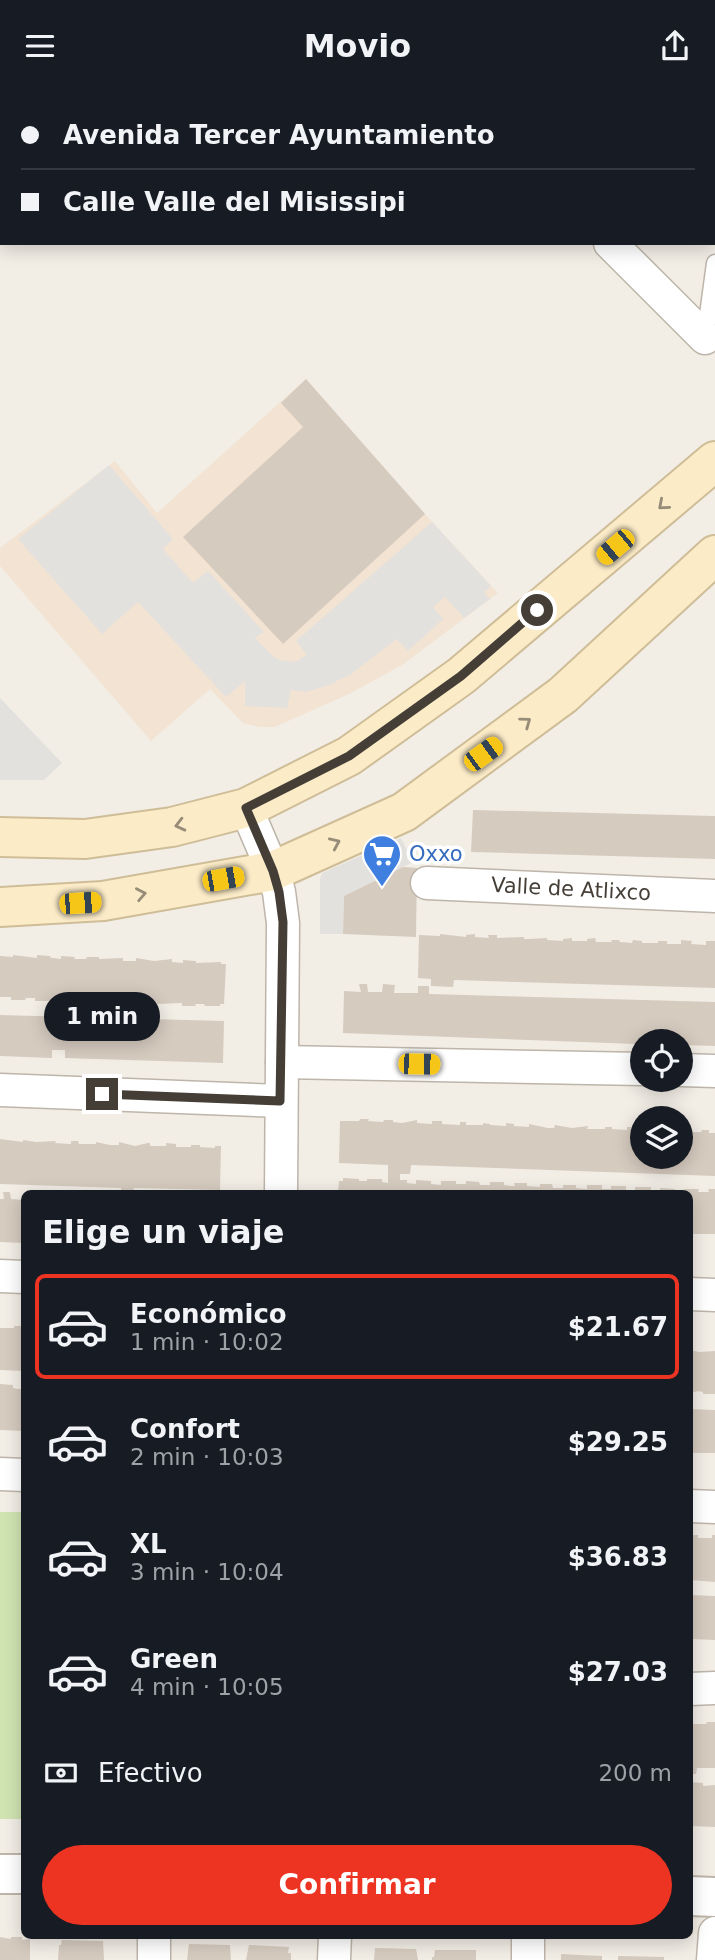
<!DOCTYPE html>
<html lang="es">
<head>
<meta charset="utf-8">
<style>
  body { margin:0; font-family:"DejaVu Sans",sans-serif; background:#242831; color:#f1f3f6; height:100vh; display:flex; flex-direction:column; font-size:26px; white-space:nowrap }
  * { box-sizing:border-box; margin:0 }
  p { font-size:23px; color:#9ea1a6 }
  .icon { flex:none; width:38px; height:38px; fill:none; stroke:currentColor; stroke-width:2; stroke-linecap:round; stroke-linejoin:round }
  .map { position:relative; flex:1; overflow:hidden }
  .details { position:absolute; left:21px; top:1099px; width:672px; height:749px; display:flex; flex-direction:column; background:#171b24; border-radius:10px; box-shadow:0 4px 18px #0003 }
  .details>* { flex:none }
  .top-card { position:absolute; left:0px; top:0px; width:716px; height:154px; box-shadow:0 4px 18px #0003; display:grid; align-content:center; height:154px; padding:0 21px; background:#171b24 }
  .tools { position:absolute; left:630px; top:938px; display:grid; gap:14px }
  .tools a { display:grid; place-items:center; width:63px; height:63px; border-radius:50%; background:#171b24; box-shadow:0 4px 18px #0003; font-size:35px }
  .end { position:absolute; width:32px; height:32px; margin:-16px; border:9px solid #443e36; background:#fff; box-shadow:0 0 0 4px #fff }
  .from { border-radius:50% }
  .bubble { position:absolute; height:49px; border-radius:24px; background:#171b24; box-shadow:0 4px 18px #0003; font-size:23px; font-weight:600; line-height:49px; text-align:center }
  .car { position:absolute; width:21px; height:42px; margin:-21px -10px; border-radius:9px; box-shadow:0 0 5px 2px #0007; background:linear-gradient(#f5c518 24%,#345 0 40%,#f5c518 0 76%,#345 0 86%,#f5c518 0) }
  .top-card b { display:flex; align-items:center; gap:24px; height:66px; font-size:26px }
  .top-card b+b { border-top:2px solid #363941 }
  .top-card i { width:18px; height:18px; background:#f1f3f6 }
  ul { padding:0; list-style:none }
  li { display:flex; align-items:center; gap:21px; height:105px; margin:0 14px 10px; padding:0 7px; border:4px solid transparent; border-radius:10px }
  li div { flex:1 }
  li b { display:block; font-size:26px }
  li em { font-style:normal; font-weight:600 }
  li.current { border-color:#ed3422 }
  li>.icon { width:63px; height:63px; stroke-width:1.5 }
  h2 { padding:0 21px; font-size:32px; line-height:84px }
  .pay { display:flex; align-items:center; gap:18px; height:77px; padding:0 21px; font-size:26px }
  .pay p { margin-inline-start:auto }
  .cta { display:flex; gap:14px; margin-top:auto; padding:14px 21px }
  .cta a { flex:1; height:80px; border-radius:42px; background:#ed3422; color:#fff; font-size:28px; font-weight:600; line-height:80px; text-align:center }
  header { display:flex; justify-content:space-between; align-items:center; height:91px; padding:0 21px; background:#171b24; font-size:32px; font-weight:600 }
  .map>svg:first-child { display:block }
  .commercial { fill:#f3e3d2 }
  .green { fill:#d0e4b1 }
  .parking { fill:#e3e1de }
  .building { fill:#d6cbbf }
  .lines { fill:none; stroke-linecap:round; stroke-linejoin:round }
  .service-casing { stroke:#bdb5a9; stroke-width:19 }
  .minor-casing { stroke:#bdb5a9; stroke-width:35 }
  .tertiary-casing { stroke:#bdb5a9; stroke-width:42 }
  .secondary-casing { stroke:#cfbd98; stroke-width:42 }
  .service { stroke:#fff; stroke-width:16 }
  .minor { stroke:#fff; stroke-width:32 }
  .tertiary { stroke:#fff; stroke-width:38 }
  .secondary { stroke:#fbebc7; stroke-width:38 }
  .oneway { stroke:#968c77 }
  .route { stroke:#443e36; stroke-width:9 }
  .labels { text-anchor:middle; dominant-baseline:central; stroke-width:7; stroke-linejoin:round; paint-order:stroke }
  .shop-label { font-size:21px; fill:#366cbe; stroke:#fff; text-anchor:start }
  .street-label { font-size:21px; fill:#443e36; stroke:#fff }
</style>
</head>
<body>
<header><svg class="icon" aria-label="menu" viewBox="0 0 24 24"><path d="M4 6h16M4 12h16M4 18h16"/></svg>Movio<svg class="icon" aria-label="share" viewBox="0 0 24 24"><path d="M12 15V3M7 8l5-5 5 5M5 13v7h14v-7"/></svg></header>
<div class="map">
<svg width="715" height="1869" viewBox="0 0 715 1869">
  <rect width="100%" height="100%" fill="#f2eee6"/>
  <!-- commercial -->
  <polygon class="commercial" points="306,288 425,423 498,502 402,574 351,602 275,636 259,636 243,632 210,598 151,650 0,475 0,457 115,370 157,422"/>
  <!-- green -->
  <rect class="green" x="0" y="1421" width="24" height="307"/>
  <!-- parking -->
  <g class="parking">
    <polygon points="109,374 173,448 163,458 193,492 208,480 264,541 255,547 274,566 280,569 295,571 307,564 296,550 432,431 491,495 484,501 490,508 464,527 445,506 433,516 443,528 408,560 397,548 351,583 329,594 306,601 291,599 287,617 245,615 245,590 226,606 138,511 102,543 18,448"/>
    <polygon points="0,607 62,672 44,689 0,689"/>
    <polygon points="401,747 413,771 344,805 343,843 320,843 320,788 322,782"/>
  </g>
  <!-- building -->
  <g class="building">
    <polygon points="306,288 425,423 283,553 183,446 303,336 281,312"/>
    <polygon points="473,719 715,725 715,768 471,761"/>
    <polygon points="403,776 417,777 416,846 343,843 344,805"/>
    <polygon points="440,843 466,846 466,844 475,843 475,846 489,847 488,844 497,844 497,847 524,846 524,848 529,848 547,847 547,849 563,850 563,848 572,847 572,850 587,850 587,848 595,847 596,851 612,851 611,849 619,849 620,851 632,852 633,849 642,850 642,852 658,852 658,850 667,850 667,853 681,853 681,849 692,850 691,853 706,854 706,850 715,850 715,897 454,889 453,896 431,895 431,888 418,887 419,844 440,845"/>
    <polygon points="13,864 37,867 37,864 50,865 51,867 53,867 61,868 61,865 75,866 74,868 86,868 87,866 99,866 99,868 123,867 123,870 136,870 136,867 154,870 172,868 172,871 183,872 183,869 196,870 196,872 221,871 221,873 226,873 224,913 220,913 220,915 205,915 204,913 195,913 196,915 182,915 182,912 157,913 157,911 148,911 148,914 139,913 133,913 133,910 108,912 108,909 99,909 99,912 85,911 84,908 74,908 74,911 60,910 60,908 51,908 51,910 35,910 35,907 26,907 25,909 11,909 11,906 0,906 0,865 13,866"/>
    <polygon points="359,893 367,893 368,901 382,901 383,893 395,894 394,902 418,902 418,895 429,895 429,903 715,911 715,955 681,954 681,950 642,950 642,953 636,953 343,942 344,900 361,901"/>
    <polygon points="0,924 224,930 223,972 65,967 65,959 52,959 52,967 0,965"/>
    <polygon points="360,1028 369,1028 368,1030 383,1031 384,1029 393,1029 393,1031 402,1032 417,1029 417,1032 432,1033 432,1030 442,1030 442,1033 460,1034 460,1031 466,1031 466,1034 483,1034 483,1032 490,1033 490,1034 506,1035 506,1032 514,1033 514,1035 529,1036 529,1033 548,1037 554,1037 555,1034 572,1037 588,1035 587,1038 605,1038 605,1036 612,1036 612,1038 627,1039 627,1036 637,1036 637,1039 642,1039 642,1066 681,1066 681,1038 684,1038 685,1041 701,1041 702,1039 709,1039 709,1042 715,1042 715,1085 411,1074 410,1083 400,1083 400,1089 407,1089 407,1092 416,1093 416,1089 431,1090 431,1093 441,1094 441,1090 456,1090 456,1093 466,1093 466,1090 479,1091 480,1094 490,1094 490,1091 504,1091 504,1094 510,1095 515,1095 514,1092 527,1092 527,1095 540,1096 540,1093 552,1093 553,1097 563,1097 563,1094 576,1094 576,1097 587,1098 587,1094 602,1094 602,1098 611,1098 611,1095 626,1095 626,1099 635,1099 635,1096 651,1096 651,1099 660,1099 660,1097 675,1098 675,1102 338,1102 339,1090 343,1090 343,1087 359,1088 359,1090 367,1090 367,1088 382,1088 382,1091 388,1092 388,1074 339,1072 340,1030 359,1030"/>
    <polygon points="0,1048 23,1051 23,1049 36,1051 56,1050 55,1052 71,1053 71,1050 78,1050 79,1053 96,1053 96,1051 110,1054 119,1054 119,1051 135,1055 148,1052 150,1052 150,1055 166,1055 166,1052 176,1053 176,1056 191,1056 191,1054 200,1054 200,1056 215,1057 215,1055 221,1055 220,1099 134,1097 133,1102 121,1102 121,1097 0,1093"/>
    <polygon points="684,1098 699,1098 698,1101 709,1101 708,1098 715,1098 715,1143 690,1143 690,1102 684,1102"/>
    <polygon points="3,1101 10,1101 11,1108 24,1109 24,1152 0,1151 0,1108 4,1108"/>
    <polygon points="14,1235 23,1235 24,1237 24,1280 0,1279 0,1237 14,1237"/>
    <polygon points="690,1259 699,1261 715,1260 715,1303 703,1303 703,1301 698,1300 690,1302"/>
    <polygon points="0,1293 13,1294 13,1297 18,1298 22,1298 22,1295 24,1295 24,1340 0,1339"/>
    <polygon points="690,1318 715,1319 715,1362 690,1362"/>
    <polygon points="690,1444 698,1444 698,1447 712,1447 712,1444 715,1444 715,1491 690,1489"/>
    <polygon points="690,1504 715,1505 715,1549 690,1548"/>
    <polygon points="707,1631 715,1631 715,1677 697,1677 696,1683 690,1683 690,1633 706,1633"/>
    <polygon points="690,1691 703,1692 703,1695 715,1694 715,1736 690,1735"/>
    <polygon points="0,1846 11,1848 11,1846 22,1846 22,1849 30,1848 30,1869 0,1869"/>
    <polygon points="62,1849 103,1850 104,1869 58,1869 59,1854 61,1854"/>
    <polygon points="189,1853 230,1854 231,1869 187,1869"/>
    <polygon points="249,1854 289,1856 288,1862 291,1862 291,1869 246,1869"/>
    <polygon points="375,1857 416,1858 418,1869 374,1869"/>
    <polygon points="435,1859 476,1859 476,1869 432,1869 432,1866 434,1866"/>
    <polygon points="561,1863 602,1865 602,1869 561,1869"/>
    <polygon points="618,1865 621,1865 664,1866 664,1869 618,1869"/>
  </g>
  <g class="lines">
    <defs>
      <polyline id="service" points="705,246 715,172"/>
      <g id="minor">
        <polyline points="458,0 460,2"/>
        <polyline points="610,152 705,247"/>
        <polyline points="246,717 273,780 279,801 283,832 281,1102"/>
        <polyline points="427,792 715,805"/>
        <polyline points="282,971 642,978"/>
        <polyline points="681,979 715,980"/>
        <polyline points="0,999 280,1010"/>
        <polyline points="0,1185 24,1186"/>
        <polyline points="690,1203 715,1204"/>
        <polyline points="0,1383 24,1384"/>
        <polyline points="690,1415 715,1416"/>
        <polyline points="690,1598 715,1597"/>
        <polyline points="154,1869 154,1844"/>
        <polyline points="334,1869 335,1844"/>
        <polyline points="528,1869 528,1844"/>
        <polyline points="713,1869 715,1842"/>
      </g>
      <g id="tertiary">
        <polyline points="0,1783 24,1783"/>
        <polyline points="690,1805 715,1806"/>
      </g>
      <g id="secondary">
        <polyline points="0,746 85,748 172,736 246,717 349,665 461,585 715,370"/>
        <polyline points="0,816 103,810 273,780 404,721 563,604 715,464"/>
      </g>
    </defs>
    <!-- service casing -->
    <use href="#service" class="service-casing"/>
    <!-- minor casing -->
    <use href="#minor" class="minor-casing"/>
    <!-- tertiary casing -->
    <use href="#tertiary" class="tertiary-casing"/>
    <!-- secondary casing -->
    <use href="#secondary" class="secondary-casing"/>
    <!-- service -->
    <use href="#service" class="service"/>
    <!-- minor -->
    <use href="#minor" class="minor"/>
    <!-- tertiary -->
    <use href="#tertiary" class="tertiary"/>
    <!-- secondary -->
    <use href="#secondary" class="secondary"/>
  </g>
  <!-- one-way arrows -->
  <defs><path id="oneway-chevron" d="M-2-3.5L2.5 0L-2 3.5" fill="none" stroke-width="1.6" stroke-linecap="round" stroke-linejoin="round" transform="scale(1.75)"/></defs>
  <g class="oneway">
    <use href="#oneway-chevron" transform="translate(663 414) rotate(139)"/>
    <use href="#oneway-chevron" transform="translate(526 631) rotate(-36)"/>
    <use href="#oneway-chevron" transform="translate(180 734) rotate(166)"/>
    <use href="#oneway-chevron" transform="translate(335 752) rotate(-24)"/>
    <use href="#oneway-chevron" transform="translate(141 803) rotate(-11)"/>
  </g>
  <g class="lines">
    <!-- route -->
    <polyline class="route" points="102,1003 280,1010 283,831 279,801 273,780 246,717 349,665 461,585 537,519"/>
  </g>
  <!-- icons -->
  <defs>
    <symbol id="supermarket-pin" viewBox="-11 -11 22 30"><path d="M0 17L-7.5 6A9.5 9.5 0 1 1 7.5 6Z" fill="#3f7fe0" stroke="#fff"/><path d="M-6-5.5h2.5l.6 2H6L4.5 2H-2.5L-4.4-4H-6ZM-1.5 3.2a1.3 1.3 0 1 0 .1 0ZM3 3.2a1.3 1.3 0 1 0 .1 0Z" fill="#fff"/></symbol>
  </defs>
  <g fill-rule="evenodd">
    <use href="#supermarket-pin" x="360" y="741" width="44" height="60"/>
  </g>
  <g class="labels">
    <!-- shop labels -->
    <g class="shop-label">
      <text x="409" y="763">Oxxo</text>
    </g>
    <!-- street labels -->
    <g class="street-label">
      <text transform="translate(571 798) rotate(3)">Valle de Atlixco</text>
    </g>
  </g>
</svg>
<div class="tools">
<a><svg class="icon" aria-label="locate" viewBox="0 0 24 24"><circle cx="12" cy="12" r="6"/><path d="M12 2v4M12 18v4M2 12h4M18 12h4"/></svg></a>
<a><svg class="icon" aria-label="layers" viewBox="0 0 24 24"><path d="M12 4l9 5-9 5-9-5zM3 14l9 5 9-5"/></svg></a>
</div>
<i class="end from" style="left:537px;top:519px"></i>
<i class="end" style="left:102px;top:1003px"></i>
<div class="bubble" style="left:44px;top:901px;width:116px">1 min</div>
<i class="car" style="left:615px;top:456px;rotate:230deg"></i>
<i class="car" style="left:483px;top:663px;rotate:54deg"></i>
<i class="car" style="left:223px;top:788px;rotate:80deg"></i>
<i class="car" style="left:80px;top:812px;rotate:86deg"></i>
<i class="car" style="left:419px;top:973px;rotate:91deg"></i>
<div class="top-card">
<b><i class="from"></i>Avenida Tercer Ayuntamiento</b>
<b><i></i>Calle Valle del Misissipi</b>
</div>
<section class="details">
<h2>Elige un viaje</h2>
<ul>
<li class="current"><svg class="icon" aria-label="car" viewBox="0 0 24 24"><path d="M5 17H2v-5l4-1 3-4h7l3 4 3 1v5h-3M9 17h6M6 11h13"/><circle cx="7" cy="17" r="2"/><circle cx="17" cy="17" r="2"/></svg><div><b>Económico</b><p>1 min · 10:02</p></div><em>$21.67</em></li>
<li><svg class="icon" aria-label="car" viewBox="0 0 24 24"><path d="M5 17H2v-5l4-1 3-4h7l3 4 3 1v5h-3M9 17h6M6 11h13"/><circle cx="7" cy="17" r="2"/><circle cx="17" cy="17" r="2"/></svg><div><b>Confort</b><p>2 min · 10:03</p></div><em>$29.25</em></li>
<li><svg class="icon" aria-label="car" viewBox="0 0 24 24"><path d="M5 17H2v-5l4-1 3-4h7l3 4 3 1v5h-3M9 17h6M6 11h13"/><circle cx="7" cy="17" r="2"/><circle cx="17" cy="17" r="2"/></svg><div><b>XL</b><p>3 min · 10:04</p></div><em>$36.83</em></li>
<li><svg class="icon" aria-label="car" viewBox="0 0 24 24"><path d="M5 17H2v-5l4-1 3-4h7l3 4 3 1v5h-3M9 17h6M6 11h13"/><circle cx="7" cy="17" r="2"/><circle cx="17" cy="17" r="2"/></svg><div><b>Green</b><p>4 min · 10:05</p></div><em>$27.03</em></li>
</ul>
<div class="pay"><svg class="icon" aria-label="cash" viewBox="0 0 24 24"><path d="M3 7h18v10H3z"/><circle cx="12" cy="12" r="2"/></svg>Efectivo<p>200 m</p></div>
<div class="cta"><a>Confirmar</a></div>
</section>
</div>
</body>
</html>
